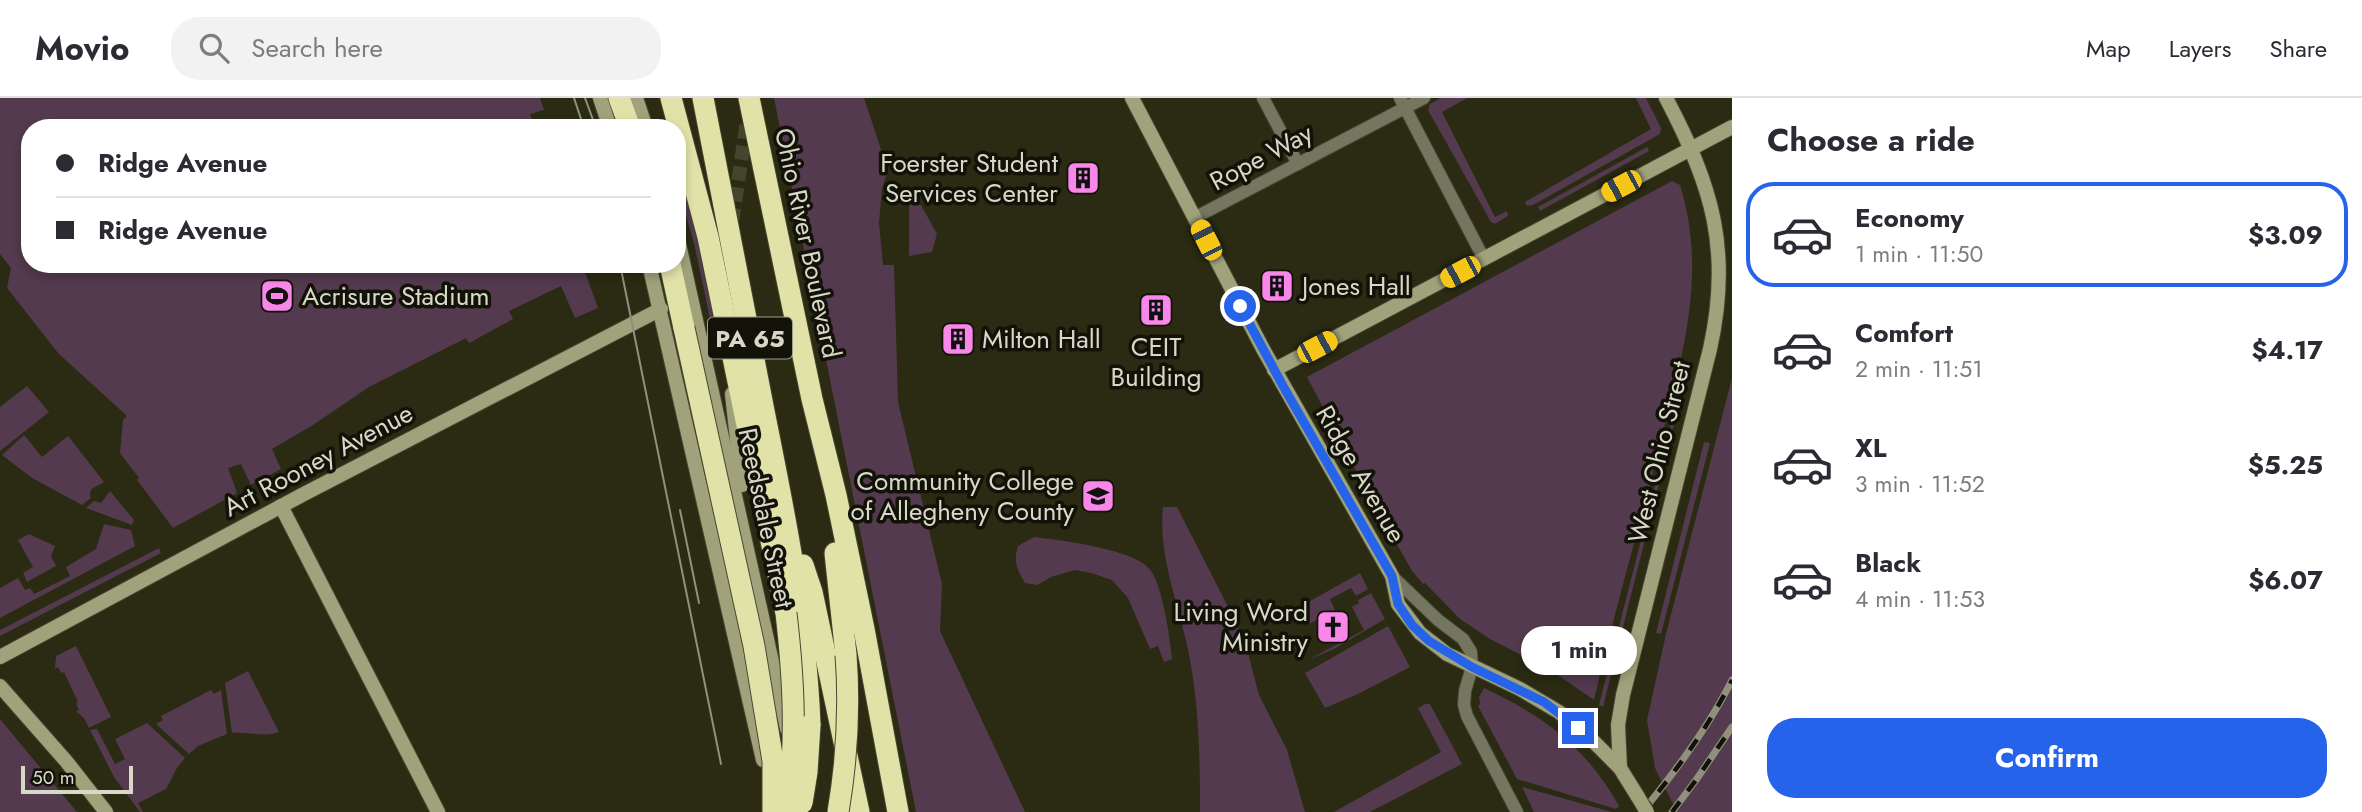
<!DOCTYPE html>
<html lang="en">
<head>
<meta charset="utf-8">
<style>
  body { margin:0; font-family:Jost,sans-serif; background:#f2f2f3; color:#2b2b33; height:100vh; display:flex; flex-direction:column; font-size:26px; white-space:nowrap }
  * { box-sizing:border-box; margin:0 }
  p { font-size:23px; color:#7c7c81 }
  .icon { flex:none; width:38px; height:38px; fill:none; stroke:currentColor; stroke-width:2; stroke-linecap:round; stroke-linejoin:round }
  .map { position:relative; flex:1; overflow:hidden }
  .sheet { display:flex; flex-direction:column; background:#fff; width:630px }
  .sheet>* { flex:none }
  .hud { position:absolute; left:21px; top:21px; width:665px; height:154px; border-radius:28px; box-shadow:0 4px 10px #0003; display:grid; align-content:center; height:154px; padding:0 35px; background:#fff }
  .scale { position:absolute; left:21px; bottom:18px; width:112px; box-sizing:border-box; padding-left:7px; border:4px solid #d8d8c9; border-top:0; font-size:19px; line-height:24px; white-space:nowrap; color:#d8d8c9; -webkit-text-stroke:5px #121208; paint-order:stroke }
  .end { position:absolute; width:32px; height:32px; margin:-16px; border:9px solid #2563eb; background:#fff; box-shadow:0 0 0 4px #fff }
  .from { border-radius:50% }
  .bubble { position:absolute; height:49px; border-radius:24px; background:#fff; box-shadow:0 4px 10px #0003; font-size:23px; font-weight:700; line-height:49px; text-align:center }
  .car { position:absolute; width:21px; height:42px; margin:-21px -10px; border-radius:9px; box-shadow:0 0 5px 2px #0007; background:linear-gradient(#f5c518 24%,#345 0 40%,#f5c518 0 76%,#345 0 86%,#f5c518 0) }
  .hud b { display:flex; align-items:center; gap:24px; height:66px; font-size:26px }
  .hud b+b { border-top:2px solid #e1e1e2 }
  .hud i { width:18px; height:18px; background:#2b2b33 }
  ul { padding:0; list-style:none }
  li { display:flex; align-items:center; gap:21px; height:105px; margin:0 14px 10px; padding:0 21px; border:4px solid transparent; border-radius:28px }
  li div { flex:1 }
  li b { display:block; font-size:26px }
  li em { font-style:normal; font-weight:700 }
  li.current { border-color:#2563eb }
  li>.icon { width:63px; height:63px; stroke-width:1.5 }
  h2 { padding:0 35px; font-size:32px; line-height:84px }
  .button { display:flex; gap:14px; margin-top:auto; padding:14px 35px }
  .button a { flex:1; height:80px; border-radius:28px; background:#2563eb; color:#fff; font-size:28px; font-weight:700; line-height:80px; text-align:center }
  header { display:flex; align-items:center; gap:42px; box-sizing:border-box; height:98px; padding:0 35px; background:#fff; border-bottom:2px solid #e1e1e2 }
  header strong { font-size:33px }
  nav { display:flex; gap:38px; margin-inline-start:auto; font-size:24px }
  .search { width:490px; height:63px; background:#f2f2f3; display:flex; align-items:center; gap:18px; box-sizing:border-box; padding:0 24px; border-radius:28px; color:#7c7c81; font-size:26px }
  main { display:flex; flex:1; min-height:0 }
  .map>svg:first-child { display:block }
  .green { fill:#533a4e }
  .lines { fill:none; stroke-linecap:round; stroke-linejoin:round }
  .secondary-tunnel { stroke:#44452d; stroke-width:14; stroke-dasharray:14 7; stroke-linecap:butt }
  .street-casing { stroke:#46472f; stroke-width:14 }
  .secondary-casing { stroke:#46472f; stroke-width:16 }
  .highway-casing { stroke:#46472f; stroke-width:23 }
  .street { stroke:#75765f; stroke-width:12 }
  .secondary { stroke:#a0a27c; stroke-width:14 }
  .highway { stroke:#e0e2a7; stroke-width:21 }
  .tram { stroke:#90907d; stroke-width:2 }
  .rail-casing { stroke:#90907d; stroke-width:7 }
  .rail { stroke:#121208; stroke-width:4.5; stroke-dasharray:13; stroke-linecap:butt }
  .secondary-bridge-casing { stroke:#46472f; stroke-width:16; stroke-linecap:butt }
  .highway-bridge-casing { stroke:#46472f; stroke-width:23; stroke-linecap:butt }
  .secondary-bridge { stroke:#a0a27c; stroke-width:14 }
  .highway-bridge { stroke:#e0e2a7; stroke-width:21 }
  .route { stroke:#2563eb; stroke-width:9 }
  .labels { text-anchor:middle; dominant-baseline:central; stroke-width:7; stroke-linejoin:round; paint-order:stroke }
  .shield { fill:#121208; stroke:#9d9d8f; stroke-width:2 }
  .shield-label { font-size:24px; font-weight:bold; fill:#d8d8c9 }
  .street-label { font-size:26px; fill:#d8d8c9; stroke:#121208 }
  .poi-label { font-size:26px; fill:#d8d8c9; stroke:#121208; text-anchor:end }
</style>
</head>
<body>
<header>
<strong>Movio</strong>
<div class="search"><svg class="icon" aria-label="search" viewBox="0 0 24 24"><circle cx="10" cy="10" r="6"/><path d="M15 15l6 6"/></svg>Search here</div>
<nav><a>Map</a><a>Layers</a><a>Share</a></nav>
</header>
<main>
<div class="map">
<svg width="1732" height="714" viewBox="0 0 1732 714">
  <rect width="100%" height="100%" fill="#2a2b12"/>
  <!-- green -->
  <g class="green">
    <polygon points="0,0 540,0 544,12 530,16 535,30 30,30 30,166 582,166 598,210 575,220 561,188 509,213 513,221 469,245 466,240 369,289 313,327 272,351 281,371 251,387 241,366 228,370 237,395 173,430 137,382 139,380 120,355 123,322 127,318 58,255 7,190 11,170 0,156"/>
    <polygon points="774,0 864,0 888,73 882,90 879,125 883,167 894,167 898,304 942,486 940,533 1025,714 916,714"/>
    <polygon points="1441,0 1467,0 1442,14 1495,119 1507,113 1508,118 1495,126 1491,124 1428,12 1430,6"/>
    <polygon points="1636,0 1646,0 1661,30 1660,36 1533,107 1527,108 1525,104 1651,31"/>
    <polygon points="1647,49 1649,53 1540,113 1538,109"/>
    <polygon points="677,52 724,244 715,244 694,145 677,86"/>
    <path d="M 1672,83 L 1680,87 C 1709,180 1680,264 1658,354 C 1637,437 1613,519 1594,602 L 1552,573 L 1490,541 L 1460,521 L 1425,485 L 1423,486 L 1412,473 L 1365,390 L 1307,279 Z"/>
    <polygon points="909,103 921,107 937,136 932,154 909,158"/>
    <polygon points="1732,280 1732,714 1677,714 1655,670 1647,622 1666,536"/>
    <polygon points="27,288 49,314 0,353 0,309"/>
    <polygon points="1677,301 1680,302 1603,609 1599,607"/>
    <path d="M 24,337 L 42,359 L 68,338 L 104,384 C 99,389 87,388 91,400 L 82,407 L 32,380 L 2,357 Z"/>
    <polygon points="1704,344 1710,345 1661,536 1656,535"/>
    <polygon points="110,393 134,422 132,427 86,410 94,403 101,405"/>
    <path d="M 1163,409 L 1177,409 L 1244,540 L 1259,597 L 1287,652 L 1305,714 L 1200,714 C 1200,658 1199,601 1187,547 C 1177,501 1158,456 1163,409 Z"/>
    <polygon points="104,426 131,432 135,448 0,520 0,490 18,480 25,492 30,490 34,496 70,478 66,469 96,451"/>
    <polygon points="29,436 55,448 51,458 56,468 27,484 23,475 33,469 18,442"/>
    <path d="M 1034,439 C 1059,442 1137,451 1151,473 C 1163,490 1170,540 1172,561 L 1164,564 L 1158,548 L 1150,551 L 1128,500 L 1112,482 L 1091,475 L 1075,472 L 1051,479 L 1037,487 L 1025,485 C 1017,471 1013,464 1018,448 Z"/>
    <polygon points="159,450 161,455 0,538 0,532"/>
    <polygon points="1360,475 1368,491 1356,498 1351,490 1330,501 1335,512 1309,526 1304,517 1296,511"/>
    <polygon points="1371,495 1385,521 1334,551 1308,562 1364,532 1352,509 1359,505 1358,502"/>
    <polygon points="1388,528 1410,569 1358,596 1325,610 1305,575"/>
    <polygon points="76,548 111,619 89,630 84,620 76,613 79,612 76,605 78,604 64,574 61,575 58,569 55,571 56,558"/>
    <path d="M 248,573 L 279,634 C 265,640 247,633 232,635 L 225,585 Z"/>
    <path d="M 1484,590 C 1544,618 1586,649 1619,708 L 1616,711 L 1517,681 L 1478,608 L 1480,606 L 1479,599 Z"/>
    <polygon points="211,592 214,596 221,592 227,636 198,648 189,656 156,626 163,622 161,618"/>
    <polygon points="1425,606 1430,606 1462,666 1370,714 1334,714 1441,654 1418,610"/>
    <polygon points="0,621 77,714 0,714"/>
    <polygon points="147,625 185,660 177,670 166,691 138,705 143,714 140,714 114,679 90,632 97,631 115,666 125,661 115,641"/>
    <polygon points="1522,689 1612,714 1534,714"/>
  </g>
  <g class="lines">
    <!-- secondary-tunnel -->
    <polyline class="secondary-tunnel" points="732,124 748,17"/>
    <defs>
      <g id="street">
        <polyline points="1263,0 1298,66"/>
        <polyline points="1400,0 1484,161"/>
        <polyline points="1194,120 1424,0"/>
        <polyline points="1392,478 1438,522 1463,541 1471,554 1472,569 1465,593 1464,607 1467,618 1517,714"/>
      </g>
      <g id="secondary">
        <polyline points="600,0 610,30"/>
        <polyline points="636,0 646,30"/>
        <polyline points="1132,0 1263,251 1392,478 1398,506 1420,535 1447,556 1520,591 1559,614 1590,640 1620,670 1638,699"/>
        <polyline points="677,137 787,631"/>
        <polyline points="649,166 763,662"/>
        <polyline points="1274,272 1732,29"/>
        <polyline points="732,296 742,387"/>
        <polyline points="281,408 438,714"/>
        <polyline points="0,559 302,397 661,211"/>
        <polyline points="0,588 66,663 106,714"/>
        <path d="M 1620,670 L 1618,627 L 1623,597 L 1710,251 C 1732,152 1712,87 1666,0"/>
      </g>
      <g id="highway">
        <polyline points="619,0 630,30"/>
        <polyline points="671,0 708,139 786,515"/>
        <path d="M 703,0 C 723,104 744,208 764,313 C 785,417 806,521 810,627"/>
        <polyline points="749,0 812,301 836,397 864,531 898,714"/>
        <polyline points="670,166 684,230"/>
        <polyline points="835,455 846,557"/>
        <polyline points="803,467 812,494 859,714"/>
      </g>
    </defs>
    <!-- street casing -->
    <use href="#street" class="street-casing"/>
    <!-- secondary casing -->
    <use href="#secondary" class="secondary-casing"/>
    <!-- highway casing -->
    <use href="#highway" class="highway-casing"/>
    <!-- street -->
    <use href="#street" class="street"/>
    <!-- secondary -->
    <use href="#secondary" class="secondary"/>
    <!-- highway -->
    <use href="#highway" class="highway"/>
    <!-- tram -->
    <g class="tram">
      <polyline points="574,0 584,30"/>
      <polyline points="585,0 596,30"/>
      <polyline points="620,166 721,666"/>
      <polyline points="680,412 699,505"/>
    </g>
    <defs>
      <g id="rail">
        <path d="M 1642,714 C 1676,673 1708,630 1732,582"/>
        <polyline points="1672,714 1696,682 1732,629"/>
      </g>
    </defs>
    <!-- rail casing -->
    <use href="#rail" class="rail-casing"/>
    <!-- rail -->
    <use href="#rail" class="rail"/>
    <defs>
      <polyline id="secondary-bridge" points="1638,699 1647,714"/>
      <g id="highway-bridge">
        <polyline points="684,230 754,548 773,663 773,714"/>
        <path d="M 786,515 C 794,584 797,645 787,714"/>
        <polyline points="802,705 807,674 810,627"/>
        <path d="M 838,714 C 847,661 850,610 846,557"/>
      </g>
    </defs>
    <!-- secondary-bridge casing -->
    <use href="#secondary-bridge" class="secondary-bridge-casing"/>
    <!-- highway-bridge casing -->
    <use href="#highway-bridge" class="highway-bridge-casing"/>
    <!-- secondary-bridge -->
    <use href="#secondary-bridge" class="secondary-bridge"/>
    <!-- highway-bridge -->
    <use href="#highway-bridge" class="highway-bridge"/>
  </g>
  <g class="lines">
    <!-- route -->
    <polyline class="route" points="1240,208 1283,288 1392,478 1398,506 1412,527 1429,543 1472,569 1544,604 1578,630"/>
  </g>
  <!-- icons -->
  <defs>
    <symbol id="building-square" viewBox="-11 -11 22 22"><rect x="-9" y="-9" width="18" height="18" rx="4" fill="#f987e9" stroke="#121208"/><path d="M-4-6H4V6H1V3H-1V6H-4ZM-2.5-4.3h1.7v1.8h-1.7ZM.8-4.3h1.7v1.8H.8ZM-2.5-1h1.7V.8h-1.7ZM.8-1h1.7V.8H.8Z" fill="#111"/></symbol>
    <symbol id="stadium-square" viewBox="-11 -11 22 22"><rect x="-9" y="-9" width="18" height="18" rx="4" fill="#f987e9" stroke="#121208"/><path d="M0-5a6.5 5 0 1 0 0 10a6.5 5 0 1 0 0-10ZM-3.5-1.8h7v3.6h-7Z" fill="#111"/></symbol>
    <symbol id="university-square" viewBox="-11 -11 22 22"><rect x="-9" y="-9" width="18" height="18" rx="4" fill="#f987e9" stroke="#121208"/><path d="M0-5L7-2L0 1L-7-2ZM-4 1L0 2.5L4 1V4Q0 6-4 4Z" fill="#111"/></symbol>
    <symbol id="church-square" viewBox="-11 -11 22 22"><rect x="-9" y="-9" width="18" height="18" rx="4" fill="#f987e9" stroke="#121208"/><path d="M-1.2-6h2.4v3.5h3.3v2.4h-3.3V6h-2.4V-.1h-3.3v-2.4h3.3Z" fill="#111"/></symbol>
  </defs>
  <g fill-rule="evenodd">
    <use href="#building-square" x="1064" y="61" width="38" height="38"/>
    <use href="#building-square" x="1258" y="169" width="38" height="38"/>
    <use href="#stadium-square" x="258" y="179" width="38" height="38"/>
    <use href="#building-square" x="1137" y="193" width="38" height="38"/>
    <use href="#building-square" x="939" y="222" width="38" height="38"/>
    <use href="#university-square" x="1079" y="379" width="38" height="38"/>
    <use href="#church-square" x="1314" y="510" width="38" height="38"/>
  </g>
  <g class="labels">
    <!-- shield labels -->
    <rect class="shield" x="708" y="219.5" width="84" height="41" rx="5"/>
    <g class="shield-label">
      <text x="750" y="240">PA 65</text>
    </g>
    <!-- street labels -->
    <g class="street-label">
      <text transform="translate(1261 59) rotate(-28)">Rope Way</text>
      <text transform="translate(808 145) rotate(78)">Ohio River Boulevard</text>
      <text transform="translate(1659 354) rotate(-76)">West Ohio Street</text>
      <text transform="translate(318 362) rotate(-28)">Art Rooney Avenue</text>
      <text transform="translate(1361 376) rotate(60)">Ridge Avenue</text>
      <text transform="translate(766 420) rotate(78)">Reedsdale Street</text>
    </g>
    <!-- poi labels -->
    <g class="poi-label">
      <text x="1058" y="65">Foerster Student<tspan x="1058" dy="30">Services Center</tspan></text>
      <text x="1302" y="188" text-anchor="start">Jones Hall</text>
      <text x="302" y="198" text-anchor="start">Acrisure Stadium</text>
      <text x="982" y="241" text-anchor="start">Milton Hall</text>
      <text x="1156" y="249" text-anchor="middle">CEIT<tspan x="1156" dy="30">Building</tspan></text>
      <text x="1074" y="383">Community College<tspan x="1074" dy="30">of Allegheny County</tspan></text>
      <text x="1308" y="514">Living Word<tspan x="1308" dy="30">Ministry</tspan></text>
    </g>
  </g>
</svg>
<div class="scale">50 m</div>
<i class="end from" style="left:1240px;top:208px"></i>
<i class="end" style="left:1578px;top:630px"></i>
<div class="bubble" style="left:1521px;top:528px;width:116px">1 min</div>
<i class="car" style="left:1621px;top:88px;rotate:242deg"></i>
<i class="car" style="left:1206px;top:142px;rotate:333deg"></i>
<i class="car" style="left:1460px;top:174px;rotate:242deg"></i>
<i class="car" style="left:1317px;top:249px;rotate:62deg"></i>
<div class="hud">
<b><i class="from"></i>Ridge Avenue</b>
<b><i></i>Ridge Avenue</b>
</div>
</div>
<section class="sheet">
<h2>Choose a ride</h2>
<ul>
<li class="current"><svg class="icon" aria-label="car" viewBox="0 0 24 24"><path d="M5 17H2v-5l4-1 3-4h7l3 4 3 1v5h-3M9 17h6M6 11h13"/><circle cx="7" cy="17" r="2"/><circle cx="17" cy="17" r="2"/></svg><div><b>Economy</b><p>1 min · 11:50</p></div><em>$3.09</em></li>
<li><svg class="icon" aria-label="car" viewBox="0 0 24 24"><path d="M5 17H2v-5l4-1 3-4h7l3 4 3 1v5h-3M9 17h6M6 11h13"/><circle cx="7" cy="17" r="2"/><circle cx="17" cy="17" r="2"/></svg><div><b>Comfort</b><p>2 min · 11:51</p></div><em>$4.17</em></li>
<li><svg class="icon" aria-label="car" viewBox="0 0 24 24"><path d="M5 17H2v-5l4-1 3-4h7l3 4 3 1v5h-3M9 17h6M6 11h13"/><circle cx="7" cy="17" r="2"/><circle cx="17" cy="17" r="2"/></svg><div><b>XL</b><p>3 min · 11:52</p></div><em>$5.25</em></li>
<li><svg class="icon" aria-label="car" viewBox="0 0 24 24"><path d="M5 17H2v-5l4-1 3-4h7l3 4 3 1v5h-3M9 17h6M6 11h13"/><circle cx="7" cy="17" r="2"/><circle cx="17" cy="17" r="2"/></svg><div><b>Black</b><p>4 min · 11:53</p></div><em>$6.07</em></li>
</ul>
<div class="button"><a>Confirm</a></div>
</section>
</main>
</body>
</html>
